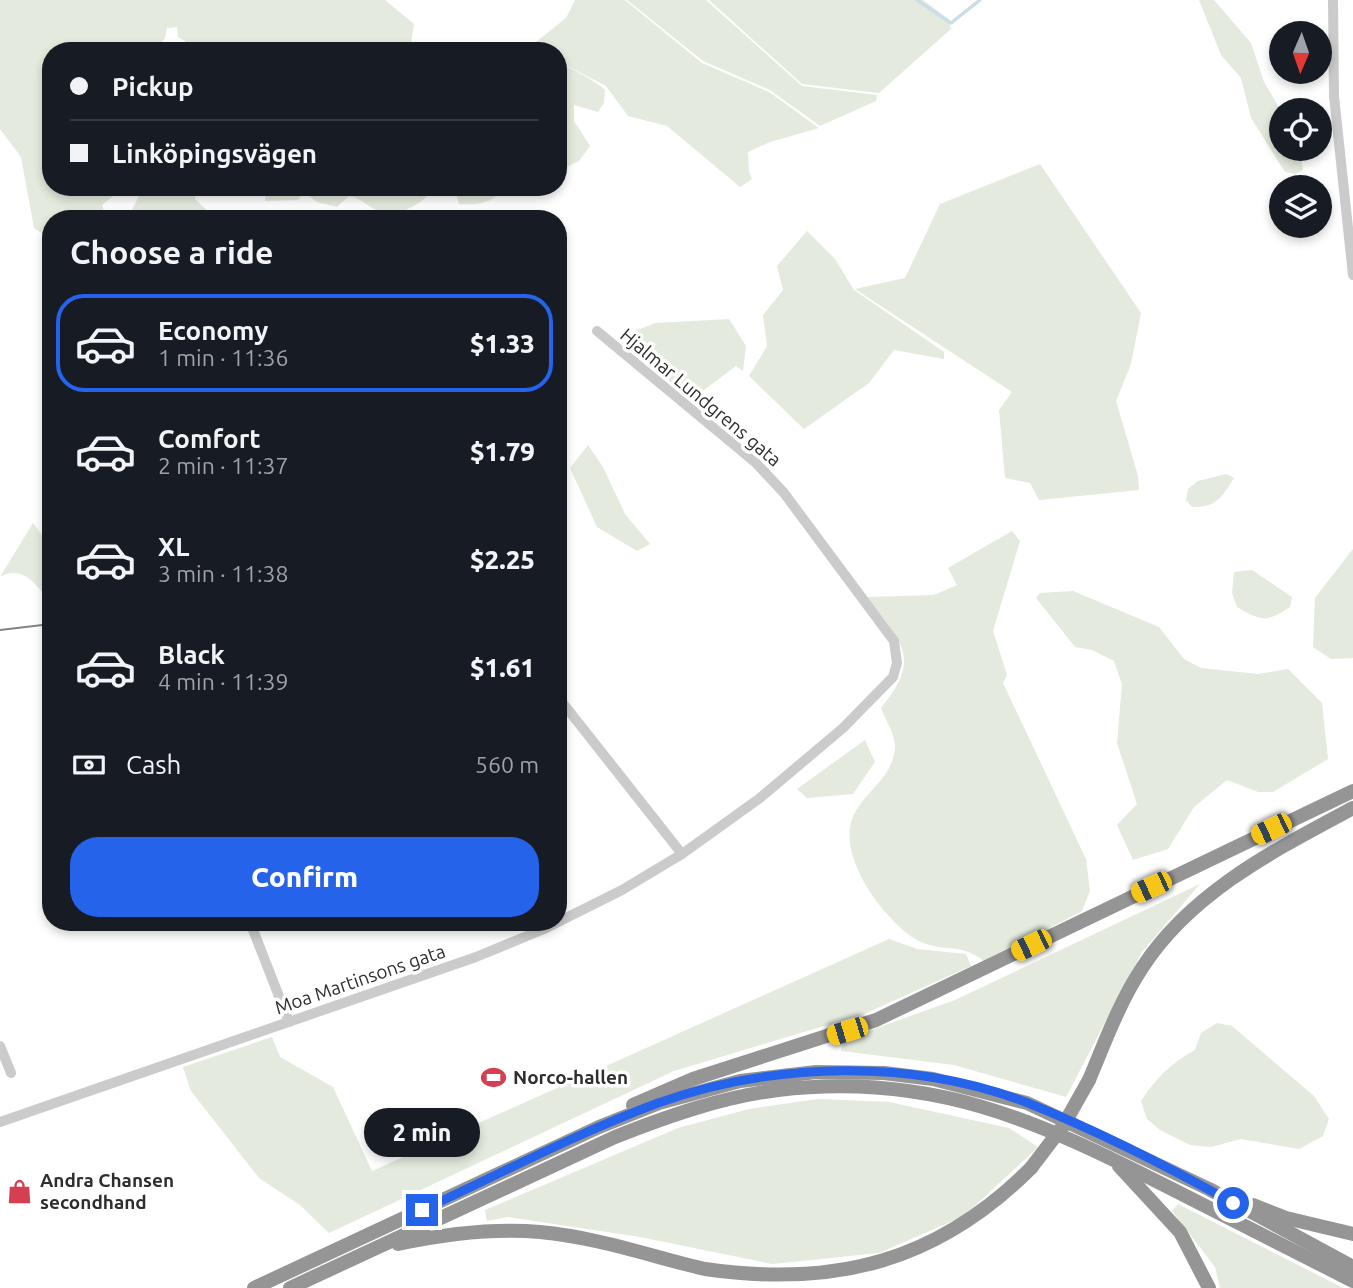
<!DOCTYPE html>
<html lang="en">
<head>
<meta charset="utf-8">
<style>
  body { margin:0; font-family:Ubuntu,sans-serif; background:#242831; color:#f1f3f6; height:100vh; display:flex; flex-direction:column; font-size:26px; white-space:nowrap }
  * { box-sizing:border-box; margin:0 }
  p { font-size:23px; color:#9ea1a6 }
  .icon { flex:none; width:38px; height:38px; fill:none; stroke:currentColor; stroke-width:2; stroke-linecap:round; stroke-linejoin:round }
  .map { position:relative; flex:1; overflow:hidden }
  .details { position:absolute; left:42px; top:210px; width:525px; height:721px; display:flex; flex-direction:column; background:#171b24; border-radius:28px; box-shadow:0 4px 10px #0003 }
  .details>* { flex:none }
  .hud { position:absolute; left:42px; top:42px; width:525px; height:154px; border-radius:28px; box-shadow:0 4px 10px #0003; display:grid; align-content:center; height:154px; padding:0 28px; background:#171b24 }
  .needle { width:46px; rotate:182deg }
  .tools { position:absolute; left:1269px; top:21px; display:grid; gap:14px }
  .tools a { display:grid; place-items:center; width:63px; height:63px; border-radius:50%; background:#171b24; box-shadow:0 4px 10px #0003; font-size:35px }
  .end { position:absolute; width:32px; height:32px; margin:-16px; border:9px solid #2563eb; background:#fff; box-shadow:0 0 0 4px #fff }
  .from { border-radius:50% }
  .bubble { position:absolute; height:49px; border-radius:24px; background:#171b24; box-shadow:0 4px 10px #0003; font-size:23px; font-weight:800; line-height:49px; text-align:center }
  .car { position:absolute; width:21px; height:42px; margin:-21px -10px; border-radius:9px; box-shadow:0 0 5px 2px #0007; background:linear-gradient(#f5c518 24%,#345 0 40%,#f5c518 0 76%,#345 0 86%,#f5c518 0) }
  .hud b { display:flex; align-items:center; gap:24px; height:66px; font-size:26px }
  .hud b+b { border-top:2px solid #363941 }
  .hud i { width:18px; height:18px; background:#f1f3f6 }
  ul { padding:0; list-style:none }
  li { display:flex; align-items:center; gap:21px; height:98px; margin:0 14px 10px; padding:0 14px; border:4px solid transparent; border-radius:28px }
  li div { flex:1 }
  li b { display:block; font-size:26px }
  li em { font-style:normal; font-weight:800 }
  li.active { border-color:#2563eb }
  li>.icon { width:63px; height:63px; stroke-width:1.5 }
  h2 { padding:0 28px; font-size:32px; line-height:84px }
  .pay { display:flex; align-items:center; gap:18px; height:77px; padding:0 28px; font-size:26px }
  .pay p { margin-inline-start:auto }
  .cta { display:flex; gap:14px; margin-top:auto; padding:14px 28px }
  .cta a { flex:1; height:80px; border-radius:28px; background:#2563eb; color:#fff; font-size:28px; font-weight:800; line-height:80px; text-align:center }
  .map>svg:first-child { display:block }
  .green { fill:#e4eadd }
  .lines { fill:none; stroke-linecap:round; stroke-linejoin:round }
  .stream { stroke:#cadee8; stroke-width:3.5 }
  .minor { stroke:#cbcbcb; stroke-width:10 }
  .highway { stroke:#959595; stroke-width:14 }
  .tram { stroke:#838383; stroke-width:2 }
  .highway-bridge { stroke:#959595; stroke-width:14 }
  .route { stroke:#2563eb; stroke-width:9 }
  .labels { text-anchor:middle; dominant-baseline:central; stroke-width:7; stroke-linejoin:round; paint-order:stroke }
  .street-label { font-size:19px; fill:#2e2e2e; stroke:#fff }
  .poi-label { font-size:19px; font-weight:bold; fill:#2e2e2e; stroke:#fff; text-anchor:start }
</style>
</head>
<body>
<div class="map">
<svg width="1353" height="1288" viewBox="0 0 1353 1288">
  <rect width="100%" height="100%" fill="#fff"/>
  <!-- green -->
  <g class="green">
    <polygon points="0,0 385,0 414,24 411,43 401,51 188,51 185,41 178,37 177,27 167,28 165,38 154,51 51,51 51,187 124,187 102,205 107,219 51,219 51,239 34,228 21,157 0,129"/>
    <polygon points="575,0 625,0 702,63 769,92 819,128 770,142 748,152 749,172 752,179 740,187 667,126 628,116 606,86 558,61 558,51 526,50 566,18"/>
    <polygon points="627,0 706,0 802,86 877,95 876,101 820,126 770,90 703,61"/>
    <polygon points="709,0 923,0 948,19 951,29 879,93 802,84"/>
    <polygon points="1199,0 1214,0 1251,43 1264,82 1281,111 1281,149 1300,149 1303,170 1295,174 1285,172 1251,118 1241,78 1221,55"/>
    <path d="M 558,62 C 571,68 596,81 605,90 L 604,103 L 598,112 L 574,105 L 574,121 L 590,146 L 579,161 L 558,171 Z"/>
    <polygon points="1040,164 1141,313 1131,364 1116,401 1138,476 1139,490 1039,500 1030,483 1005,478 999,410 1012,392 855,289 905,278 940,204"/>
    <polygon points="143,187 193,187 196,191 195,199 216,219 128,219"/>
    <path d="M 266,187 L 435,187 C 424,203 400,218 379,211 C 369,208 363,199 349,196 L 337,207 L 317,202 L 304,192 L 298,200 L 265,201 Z"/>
    <path d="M 450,187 L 504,187 C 493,204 477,205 459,204 L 455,190 Z"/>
    <polygon points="807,231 835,259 854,290 944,352 944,359 894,350 869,383 804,429 749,376 767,346 763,315 783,290 777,266"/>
    <polygon points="729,319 746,346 743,371 736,366 692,399 616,339 655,323"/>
    <polygon points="588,445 603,467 625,514 650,544 637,551 597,527 570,468"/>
    <path d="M 1226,474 L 1234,478 C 1222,497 1216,508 1192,507 L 1186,500 L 1188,489 L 1198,481 Z"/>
    <path d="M 33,523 L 51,547 L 51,603 C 38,587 23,563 0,577 Z"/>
    <path d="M 1012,531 L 1020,541 L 993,631 L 1007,675 L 1003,683 L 1086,859 L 1090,891 L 1082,911 L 985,962 C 960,942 948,953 921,942 C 910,938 896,924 888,915 C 866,892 835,841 857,809 C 871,787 892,777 895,748 C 896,736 885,719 881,708 C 923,657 901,642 867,597 L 934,595 L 957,585 L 948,568 Z"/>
    <polygon points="1353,549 1353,658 1331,659 1313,647 1315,598"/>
    <path d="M 1252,570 L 1292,597 L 1290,607 C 1266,623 1261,621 1237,607 L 1232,593 L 1234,572 Z"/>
    <polygon points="1073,591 1159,627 1184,659 1201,668 1258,674 1288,669 1322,703 1328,759 1273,792 1258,792 1227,780 1194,807 1168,849 1133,860 1117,825 1137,804 1117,743 1122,684 1114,661 1092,650 1075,647 1036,598 1040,593"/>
    <polygon points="865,740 875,762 853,794 807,798 797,789"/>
    <polygon points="1200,884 1142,952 1066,1097 954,1065 841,1051 843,1040 955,1000"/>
    <polygon points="889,939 917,949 966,954 971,966 864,1014 674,1071 329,1233 300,1205 259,1178 191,1091 183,1067 272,1037 280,1057 333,1087 372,1171"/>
    <path d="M 1217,1023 L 1232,1026 L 1314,1096 L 1329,1119 L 1323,1136 L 1299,1149 L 1241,1139 L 1211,1147 L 1190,1145 L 1160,1130 L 1147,1119 L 1141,1101 C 1156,1078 1171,1063 1195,1050 L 1201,1033 Z"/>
    <polygon points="818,1099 889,1102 1009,1128 1038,1147 964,1216 879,1253 772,1264 640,1237 508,1217 487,1221 485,1210 678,1128 749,1109"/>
    <polygon points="1178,1204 1343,1288 1220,1288 1215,1267 1172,1211"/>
  </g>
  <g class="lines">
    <!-- stream -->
    <polyline class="stream" points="917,0 951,23 980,0"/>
    <!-- minor -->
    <g class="minor">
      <polyline points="1333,0 1334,96 1353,275"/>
      <polyline points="558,697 682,854"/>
      <polyline points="250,922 289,1022"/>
      <polyline points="0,1046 11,1073"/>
      <polyline points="0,1122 476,957 544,929 622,890 682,854 760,798 843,728 893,677 897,663 894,641 784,493 756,463 597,331"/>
    </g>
    <!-- highway -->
    <g class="highway">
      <path d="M 1089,1080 C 1105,1042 1119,1003 1142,968 C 1191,892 1275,850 1353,808"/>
      <polyline points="633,1105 693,1079 876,1020 1353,791"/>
      <polyline points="1119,1166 1180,1232 1209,1288"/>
      <polyline points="1253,1205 1286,1218 1353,1234"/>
      <path d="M 398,1244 C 445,1234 492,1228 540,1232 C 596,1237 650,1256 705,1269 C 836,1288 938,1261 1031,1168"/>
      <polyline points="254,1288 599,1127 659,1103 740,1081 816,1072 884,1073 933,1079 1027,1103 1209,1189 1353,1267"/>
      <path d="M 290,1288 L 615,1137 C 668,1116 722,1097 778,1090 C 931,1072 1037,1120 1168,1187 C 1230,1218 1291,1250 1353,1281"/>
    </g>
    <!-- tram -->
    <polyline class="tram" points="0,630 51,624"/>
    <!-- highway-bridge -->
    <polyline class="highway-bridge" points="1031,1168 1063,1126 1089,1080"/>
  </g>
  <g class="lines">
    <!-- route -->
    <path class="route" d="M 422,1210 C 500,1174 577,1133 658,1103 C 774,1062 913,1058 1028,1103 C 1098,1131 1167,1166 1233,1203"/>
  </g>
  <!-- icons -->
  <defs>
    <symbol id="stadium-bare" viewBox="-9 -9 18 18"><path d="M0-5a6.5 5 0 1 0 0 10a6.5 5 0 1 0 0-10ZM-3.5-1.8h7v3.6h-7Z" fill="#d53f51" stroke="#fff" stroke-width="2.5" paint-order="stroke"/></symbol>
    <symbol id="shop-bare" viewBox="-9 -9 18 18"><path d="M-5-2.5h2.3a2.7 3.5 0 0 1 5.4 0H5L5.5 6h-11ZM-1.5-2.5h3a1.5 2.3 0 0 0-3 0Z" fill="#d53f51" stroke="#fff" stroke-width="2.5" paint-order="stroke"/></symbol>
  </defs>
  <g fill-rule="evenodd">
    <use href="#stadium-bare" x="476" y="1060" width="35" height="35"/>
    <use href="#shop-bare" x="2" y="1174" width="35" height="35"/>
  </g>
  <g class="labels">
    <!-- street labels -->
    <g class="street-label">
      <text transform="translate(701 397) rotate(40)">Hjalmar Lundgrens gata</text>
      <text transform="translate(360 979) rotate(-19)">Moa Martinsons gata</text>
    </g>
    <!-- poi labels -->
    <g class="poi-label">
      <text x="513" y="1077">Norco-hallen</text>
      <text x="40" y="1180">Andra Chansen<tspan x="40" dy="22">secondhand</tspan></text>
    </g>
  </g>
</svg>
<div class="tools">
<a><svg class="needle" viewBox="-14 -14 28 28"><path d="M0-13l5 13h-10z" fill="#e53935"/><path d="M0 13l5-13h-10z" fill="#9ea1a6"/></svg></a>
<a><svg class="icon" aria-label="locate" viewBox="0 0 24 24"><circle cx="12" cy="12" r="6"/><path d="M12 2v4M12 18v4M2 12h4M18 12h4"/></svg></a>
<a><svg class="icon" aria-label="layers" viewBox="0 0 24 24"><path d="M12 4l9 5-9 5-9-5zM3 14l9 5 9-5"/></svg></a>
</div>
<i class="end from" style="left:1233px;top:1203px"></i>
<i class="end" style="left:422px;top:1210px"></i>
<div class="bubble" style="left:364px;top:1108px;width:116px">2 min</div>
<i class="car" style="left:1271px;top:829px;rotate:244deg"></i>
<i class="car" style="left:1151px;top:887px;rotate:245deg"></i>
<i class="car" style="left:1031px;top:945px;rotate:244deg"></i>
<i class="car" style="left:847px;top:1031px;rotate:253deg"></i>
<div class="hud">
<b><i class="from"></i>Pickup</b>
<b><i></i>Linköpingsvägen</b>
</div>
<section class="details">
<h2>Choose a ride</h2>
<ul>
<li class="active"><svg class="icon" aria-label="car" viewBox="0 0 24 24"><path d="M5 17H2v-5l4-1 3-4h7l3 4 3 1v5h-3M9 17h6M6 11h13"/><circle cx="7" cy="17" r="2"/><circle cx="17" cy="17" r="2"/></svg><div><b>Economy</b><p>1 min · 11:36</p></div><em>$1.33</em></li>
<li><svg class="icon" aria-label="car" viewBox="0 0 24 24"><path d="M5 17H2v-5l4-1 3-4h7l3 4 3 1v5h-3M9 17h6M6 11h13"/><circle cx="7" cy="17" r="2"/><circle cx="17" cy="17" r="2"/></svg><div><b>Comfort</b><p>2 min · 11:37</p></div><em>$1.79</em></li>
<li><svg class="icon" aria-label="car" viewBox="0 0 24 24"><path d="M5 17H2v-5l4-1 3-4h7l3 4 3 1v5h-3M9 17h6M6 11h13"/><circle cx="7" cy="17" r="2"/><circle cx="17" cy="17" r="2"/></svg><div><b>XL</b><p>3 min · 11:38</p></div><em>$2.25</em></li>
<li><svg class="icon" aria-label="car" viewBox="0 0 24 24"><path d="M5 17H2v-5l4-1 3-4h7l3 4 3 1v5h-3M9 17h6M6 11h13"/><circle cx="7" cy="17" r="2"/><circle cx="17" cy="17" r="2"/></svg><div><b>Black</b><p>4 min · 11:39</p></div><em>$1.61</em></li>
</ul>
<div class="pay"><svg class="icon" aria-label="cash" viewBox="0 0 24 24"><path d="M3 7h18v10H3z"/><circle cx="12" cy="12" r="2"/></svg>Cash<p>560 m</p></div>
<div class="cta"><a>Confirm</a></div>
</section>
</div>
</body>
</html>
